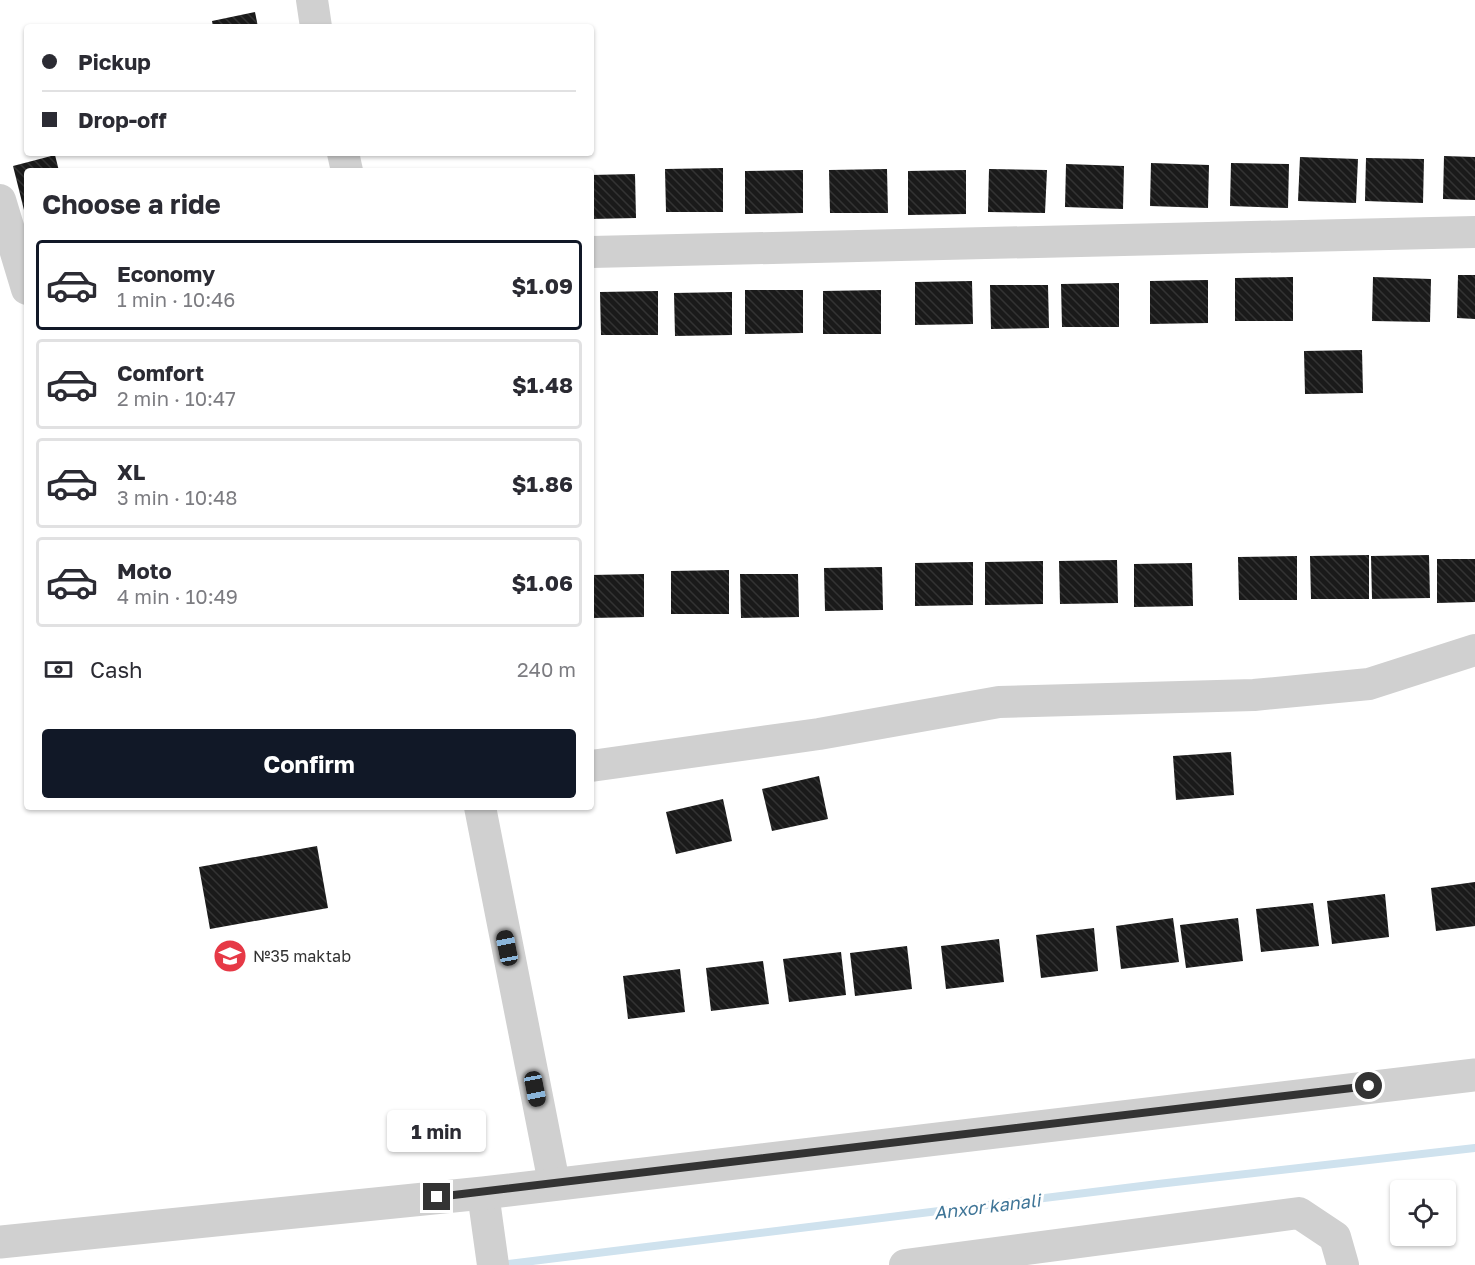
<!DOCTYPE html>
<html lang="en">
<head>
<meta charset="utf-8">
<style>
  body { margin:0; font-family:"Golos Text",sans-serif; background:#f7f7f7; color:#2b2b33; height:100vh; display:flex; flex-direction:column; font-size:22px; white-space:nowrap }
  * { box-sizing:border-box; margin:0 }
  p { font-size:20px; color:#7c7c81 }
  .icon { flex:none; width:33px; height:33px; fill:none; stroke:currentColor; stroke-width:2; stroke-linecap:round; stroke-linejoin:round }
  .map { position:relative; flex:1; overflow:hidden }
  .panel { position:absolute; left:24px; top:168px; width:570px; height:642px; display:flex; flex-direction:column; background:#fff; border-radius:6px; box-shadow:0 2px 4px #0004 }
  .panel>* { flex:none }
  .hud { position:absolute; left:24px; top:24px; width:570px; height:132px; border-radius:6px; box-shadow:0 2px 4px #0004; display:grid; align-content:center; height:132px; padding:0 18px; background:#fff }
  .tools { position:absolute; left:1390px; top:1180px; display:grid; gap:12px }
  .tools a { display:grid; place-items:center; width:66px; height:66px; border-radius:6px; background:#fff; box-shadow:0 2px 4px #0004; font-size:30px }
  .end { position:absolute; width:27px; height:27px; margin:-14px; border:8px solid #333; background:#fff; box-shadow:0 0 0 3px #fff }
  .from { border-radius:50% }
  .bubble { position:absolute; height:42px; border-radius:6px; background:#fff; box-shadow:0 2px 4px #0004; font-size:20px; font-weight:700; line-height:42px; text-align:center }
  .car { position:absolute; width:18px; height:36px; margin:-18px -9px; border-radius:8px; box-shadow:0 0 4px 2px #0007; background:linear-gradient(#222 24%,#8ab4d8 0 40%,#222 0 76%,#8ab4d8 0 86%,#222 0) }
  .hud b { display:flex; align-items:center; gap:21px; height:57px; font-size:22px }
  .hud b+b { border-top:2px solid #e1e1e2 }
  .hud i { width:15px; height:15px; background:#2b2b33 }
  ul { padding:0; list-style:none }
  li { display:flex; align-items:center; gap:18px; height:90px; margin:0 12px 9px; padding:0 6px; border:3px solid #e1e1e2; border-radius:6px }
  li div { flex:1 }
  li b { display:block; font-size:22px }
  li em { font-style:normal; font-weight:700 }
  li.active { border-color:#111827 }
  li>.icon { width:54px; height:54px; stroke-width:1.5 }
  h2 { padding:0 18px; font-size:27px; line-height:72px }
  .pay { display:flex; align-items:center; gap:15px; height:66px; padding:0 18px; font-size:22px }
  .pay p { margin-inline-start:auto }
  .action { display:flex; gap:12px; margin-top:auto; padding:12px 18px }
  .action a { flex:1; height:69px; border-radius:6px; background:#111827; color:#fff; font-size:24px; font-weight:700; line-height:69px; text-align:center }
  .map>svg:first-child { display:block }
  .lines { fill:none; stroke-linecap:round; stroke-linejoin:round }
  .stream { stroke:#cfe2ee; stroke-width:8 }
  .building { fill:url(#building-back-hatch) }
  .minor { stroke:#d0d0d0; stroke-width:32 }
  .tertiary { stroke:#d0d0d0; stroke-width:33 }
  .route { stroke:#333; stroke-width:8 }
  .labels { text-anchor:middle; dominant-baseline:central; stroke-width:6; stroke-linejoin:round; paint-order:stroke }
  .poi-label { font-size:16px; fill:#333; stroke:#fff; text-anchor:start }
  .water-label { font-size:18px; font-style:italic; fill:#3f7597; stroke:#fff }
</style>
</head>
<body>
<div class="map">
<svg width="1475" height="1265" viewBox="0 0 1475 1265">
  <defs>
    <pattern id="building-back-hatch" width="6" height="6" patternUnits="userSpaceOnUse" patternTransform="scale(1.5)"><rect width="6" height="6" fill="#1a1a1a"/><path d="M-1 5l2 2M0 0l6 6M5-1l2 2" fill="none" stroke="#333"/></pattern>
  </defs>
  <rect width="100%" height="100%" fill="#fff"/>
  <g class="lines">
    <!-- stream -->
    <polyline class="stream" points="500,1265 1158,1184 1475,1148"/>
  </g>
  <!-- building -->
  <g class="building">
    <polygon points="255,12 258,27 213,27 212,21"/>
    <polygon points="55,155 59,171 27,171 26,218 13,166"/>
    <polygon points="1444,156 1475,157 1475,200 1443,199"/>
    <polygon points="1300,157 1358,159 1356,203 1298,201"/>
    <polygon points="1366,158 1424,159 1423,203 1365,201"/>
    <polygon points="1151,163 1209,165 1208,208 1150,206"/>
    <polygon points="1231,163 1289,164 1288,208 1230,206"/>
    <polygon points="1066,164 1124,166 1123,209 1065,207"/>
    <polygon points="723,168 723,212 666,212 665,169"/>
    <polygon points="887,169 888,213 830,213 829,170"/>
    <polygon points="989,169 1047,170 1045,213 988,212"/>
    <polygon points="803,170 803,213 745,214 745,171"/>
    <polygon points="966,170 966,214 908,215 908,171"/>
    <polygon points="635,174 636,218 591,219 591,175"/>
    <polygon points="1458,275 1475,275 1475,319 1457,318"/>
    <polygon points="1293,277 1293,321 1235,321 1235,278"/>
    <polygon points="1373,277 1431,279 1430,322 1372,321"/>
    <polygon points="1208,280 1208,323 1150,324 1150,281"/>
    <polygon points="972,281 973,324 915,325 915,282"/>
    <polygon points="1119,283 1119,327 1062,327 1061,284"/>
    <polygon points="990,285 1048,285 1049,328 991,329"/>
    <polygon points="745,290 803,290 803,333 745,334"/>
    <polygon points="881,290 881,334 823,334 823,291"/>
    <polygon points="658,291 658,335 601,335 600,292"/>
    <polygon points="732,292 732,335 675,336 674,293"/>
    <polygon points="1362,350 1363,393 1305,394 1304,351"/>
    <polygon points="1369,555 1369,599 1311,599 1310,556"/>
    <polygon points="1429,555 1430,598 1372,599 1371,556"/>
    <polygon points="1297,556 1297,600 1239,600 1238,557"/>
    <polygon points="1437,559 1475,559 1475,602 1437,603"/>
    <polygon points="1117,560 1118,603 1060,604 1059,561"/>
    <polygon points="1043,561 1043,604 985,605 985,562"/>
    <polygon points="973,562 973,605 915,606 915,563"/>
    <polygon points="1192,563 1193,606 1134,607 1134,564"/>
    <polygon points="882,567 883,610 825,611 824,568"/>
    <polygon points="729,570 729,614 671,614 671,571"/>
    <polygon points="644,574 644,617 591,618 591,575"/>
    <polygon points="740,574 798,574 799,617 741,618"/>
    <polygon points="1231,752 1234,795 1176,800 1173,756"/>
    <polygon points="819,776 828,819 772,831 762,789"/>
    <polygon points="723,799 732,841 676,854 666,812"/>
    <polygon points="317,846 328,908 210,929 199,867"/>
    <polygon points="1475,882 1475,926 1436,931 1431,888"/>
    <polygon points="1385,894 1389,937 1332,944 1327,901"/>
    <polygon points="1313,903 1319,946 1261,952 1256,909"/>
    <polygon points="1173,918 1179,962 1121,969 1116,926"/>
    <polygon points="1238,918 1243,961 1186,968 1180,925"/>
    <polygon points="1094,928 1098,971 1041,978 1036,935"/>
    <polygon points="999,939 1004,982 946,989 941,946"/>
    <polygon points="907,946 912,989 855,996 850,953"/>
    <polygon points="841,952 846,995 789,1002 783,959"/>
    <polygon points="763,961 769,1004 711,1011 706,968"/>
    <polygon points="680,969 685,1012 628,1019 623,976"/>
  </g>
  <g class="lines">
    <!-- minor -->
    <g class="minor">
      <polyline points="312,0 316,27"/>
      <polyline points="343,153 347,171"/>
      <polyline points="0,200 27,289"/>
      <polyline points="591,252 1475,232"/>
      <polyline points="591,766 819,734 999,702 1254,695 1369,684 1475,650"/>
      <polyline points="480,807 554,1183"/>
      <polyline points="483,1193 493,1265"/>
      <polyline points="905,1265 1299,1213 1335,1237 1343,1265"/>
    </g>
    <!-- tertiary -->
    <polyline class="tertiary" points="0,1242 483,1193 1475,1075"/>
  </g>
  <g class="lines">
    <!-- route -->
    <polyline class="route" points="437,1197 1369,1086"/>
  </g>
  <!-- icons -->
  <defs>
    <symbol id="school-disc" viewBox="-11 -11 22 22"><circle r="9.5" fill="#e63946" stroke="#fff"/><path d="M0-5L7-2L0 1L-7-2ZM-4 1L0 2.5L4 1V4Q0 6-4 4Z" fill="#fff"/></symbol>
  </defs>
  <g fill-rule="evenodd">
    <use href="#school-disc" x="211" y="937" width="38" height="38"/>
  </g>
  <g class="labels">
    <!-- poi labels -->
    <g class="poi-label">
      <text x="253" y="956">№35 maktab</text>
    </g>
    <!-- water labels -->
    <g class="water-label">
      <text transform="translate(987 1206) rotate(-7)">Anxor kanali</text>
    </g>
  </g>
</svg>
<div class="tools">
<a><svg class="icon" aria-label="locate" viewBox="0 0 24 24"><circle cx="12" cy="12" r="6"/><path d="M12 2v4M12 18v4M2 12h4M18 12h4"/></svg></a>
</div>
<i class="end from" style="left:1369px;top:1086px"></i>
<i class="end" style="left:437px;top:1197px"></i>
<div class="bubble" style="left:387px;top:1110px;width:99px">1 min</div>
<i class="car" style="left:507px;top:948px;rotate:349deg"></i>
<i class="car" style="left:535px;top:1089px;rotate:169deg"></i>
<div class="hud">
<b><i class="from"></i>Pickup</b>
<b><i></i>Drop-off</b>
</div>
<section class="panel">
<h2>Choose a ride</h2>
<ul>
<li class="active"><svg class="icon" aria-label="car" viewBox="0 0 24 24"><path d="M5 17H2v-5l4-1 3-4h7l3 4 3 1v5h-3M9 17h6M6 11h13"/><circle cx="7" cy="17" r="2"/><circle cx="17" cy="17" r="2"/></svg><div><b>Economy</b><p>1 min · 10:46</p></div><em>$1.09</em></li>
<li><svg class="icon" aria-label="car" viewBox="0 0 24 24"><path d="M5 17H2v-5l4-1 3-4h7l3 4 3 1v5h-3M9 17h6M6 11h13"/><circle cx="7" cy="17" r="2"/><circle cx="17" cy="17" r="2"/></svg><div><b>Comfort</b><p>2 min · 10:47</p></div><em>$1.48</em></li>
<li><svg class="icon" aria-label="car" viewBox="0 0 24 24"><path d="M5 17H2v-5l4-1 3-4h7l3 4 3 1v5h-3M9 17h6M6 11h13"/><circle cx="7" cy="17" r="2"/><circle cx="17" cy="17" r="2"/></svg><div><b>XL</b><p>3 min · 10:48</p></div><em>$1.86</em></li>
<li><svg class="icon" aria-label="car" viewBox="0 0 24 24"><path d="M5 17H2v-5l4-1 3-4h7l3 4 3 1v5h-3M9 17h6M6 11h13"/><circle cx="7" cy="17" r="2"/><circle cx="17" cy="17" r="2"/></svg><div><b>Moto</b><p>4 min · 10:49</p></div><em>$1.06</em></li>
</ul>
<div class="pay"><svg class="icon" aria-label="cash" viewBox="0 0 24 24"><path d="M3 7h18v10H3z"/><circle cx="12" cy="12" r="2"/></svg>Cash<p>240 m</p></div>
<div class="action"><a>Confirm</a></div>
</section>
</div>
</body>
</html>
